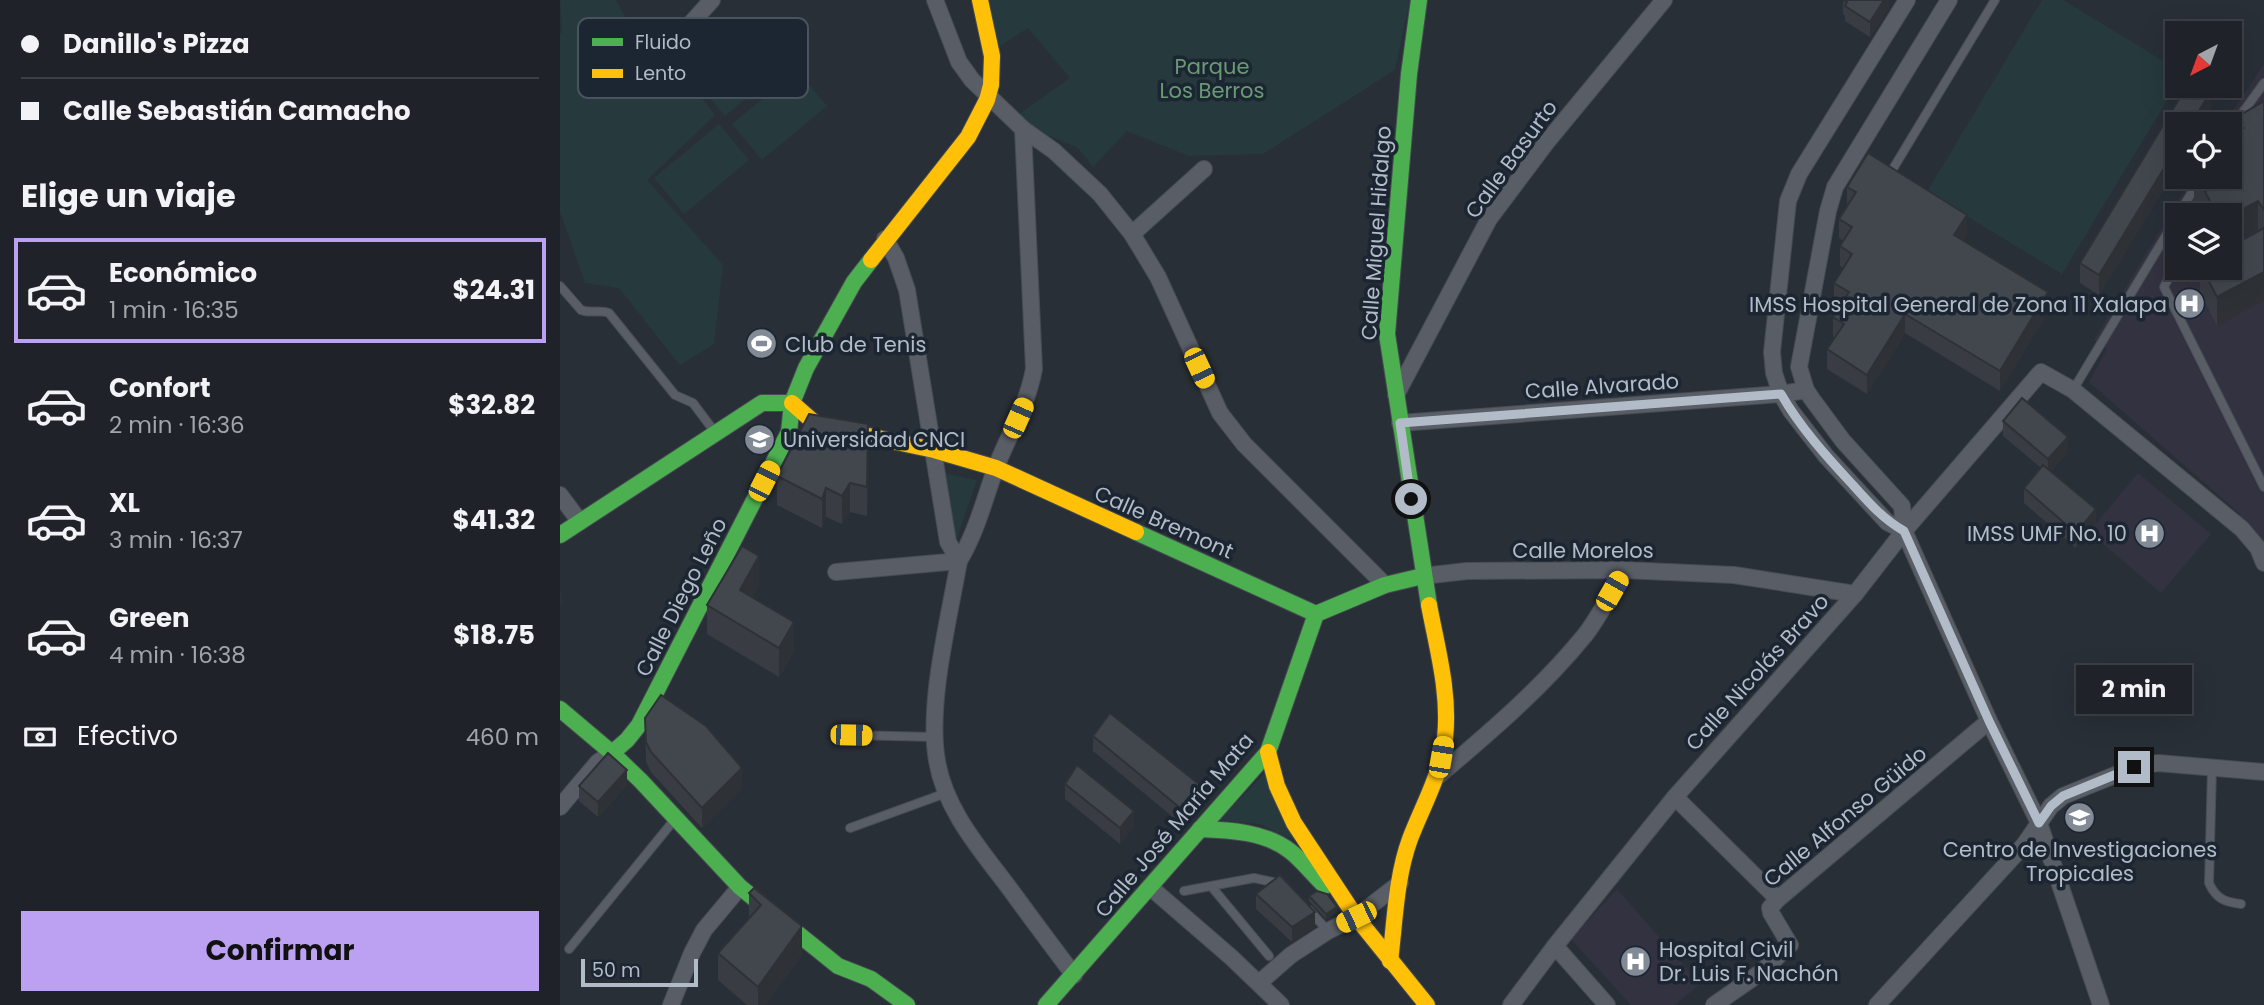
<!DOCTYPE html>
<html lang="es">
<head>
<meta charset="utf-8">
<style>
  body { margin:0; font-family:Poppins,sans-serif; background:#2c2f35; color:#f1f3f6; height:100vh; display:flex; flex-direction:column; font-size:26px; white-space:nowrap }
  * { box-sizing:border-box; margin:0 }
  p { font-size:23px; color:#a1a4a8 }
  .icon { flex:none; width:38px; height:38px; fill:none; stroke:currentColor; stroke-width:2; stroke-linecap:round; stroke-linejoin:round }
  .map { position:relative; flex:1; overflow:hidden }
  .drawer { display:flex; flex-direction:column; background:#1f2329; width:560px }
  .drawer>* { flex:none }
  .banner { display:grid; align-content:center; height:154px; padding:0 21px; background:#1f2329 }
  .needle { width:46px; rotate:221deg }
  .controls { position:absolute; left:1605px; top:21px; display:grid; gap:14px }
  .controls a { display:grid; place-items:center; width:77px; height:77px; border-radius:0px; background:#1f2329; box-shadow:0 7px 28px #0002,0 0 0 2px #3c4046; font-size:35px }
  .scale { position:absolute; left:21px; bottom:18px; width:117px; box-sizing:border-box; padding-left:7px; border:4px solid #b2bbc8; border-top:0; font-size:19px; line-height:24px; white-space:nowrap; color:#b2bbc8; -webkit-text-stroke:5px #1c2532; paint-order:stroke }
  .end { position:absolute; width:32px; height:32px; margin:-16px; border:9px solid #b2bbc8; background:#111; box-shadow:0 0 0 4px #111 }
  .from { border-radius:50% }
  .bubble { position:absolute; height:49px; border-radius:0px; background:#1f2329; box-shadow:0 7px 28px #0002,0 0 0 2px #3c4046; font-size:23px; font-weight:700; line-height:49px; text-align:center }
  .car { position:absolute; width:21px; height:42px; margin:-21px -10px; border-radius:9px; box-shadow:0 0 5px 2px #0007; background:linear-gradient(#f5c518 24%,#345 0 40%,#f5c518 0 76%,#345 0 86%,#f5c518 0) }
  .banner b { display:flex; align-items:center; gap:24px; height:66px; font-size:26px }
  .banner b+b { border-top:2px solid #3c4046 }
  .banner i { width:18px; height:18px; background:#f1f3f6 }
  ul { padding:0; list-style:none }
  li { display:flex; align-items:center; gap:21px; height:105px; margin:0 14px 10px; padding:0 7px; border:4px solid transparent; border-radius:0px }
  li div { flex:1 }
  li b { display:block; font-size:26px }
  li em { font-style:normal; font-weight:700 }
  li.selected { border-color:#bca0f2 }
  li>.icon { width:63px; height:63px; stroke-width:1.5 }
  h2 { padding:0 21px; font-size:32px; line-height:84px }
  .pay { display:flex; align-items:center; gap:18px; height:77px; padding:0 21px; font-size:26px }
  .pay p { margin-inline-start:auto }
  .cta { display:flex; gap:14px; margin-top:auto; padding:14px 21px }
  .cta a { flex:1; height:80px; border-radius:0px; background:#bca0f2; color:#111; font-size:28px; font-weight:700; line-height:80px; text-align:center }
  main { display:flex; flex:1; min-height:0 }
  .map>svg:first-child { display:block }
  .medical { fill:#323240; fill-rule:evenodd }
  .green { fill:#26393d }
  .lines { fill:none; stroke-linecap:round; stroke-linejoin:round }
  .lane-casing { stroke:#474b52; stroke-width:10 }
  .street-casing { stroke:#474b52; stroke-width:18 }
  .fast-casing { stroke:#474b52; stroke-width:18 }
  .slow-casing { stroke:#474b52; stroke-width:18 }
  .lane { stroke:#595d65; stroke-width:8 }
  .street { stroke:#595d65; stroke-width:16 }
  .fast { stroke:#4caf50; stroke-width:16 }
  .slow { stroke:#ffc107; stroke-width:16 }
  .wall { fill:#393d43 }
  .shaded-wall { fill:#2e3237 }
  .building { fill:#42474e; stroke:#2e3237; stroke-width:2 }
  .route { stroke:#b2bbc8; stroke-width:9 }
  .labels { text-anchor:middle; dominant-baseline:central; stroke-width:7; stroke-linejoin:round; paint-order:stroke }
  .park-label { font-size:21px; fill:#699a74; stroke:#1c2532 }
  .street-label { font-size:21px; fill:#b2bbc8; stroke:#1c2532 }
  .poi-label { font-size:21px; fill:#b2bbc8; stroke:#1c2532; text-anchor:start }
  .key { fill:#1c2532; stroke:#49525f; stroke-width:2 }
  .key-label { font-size:19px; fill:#b2bbc8 }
</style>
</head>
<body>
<main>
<section class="drawer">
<div class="banner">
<b><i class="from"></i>Danillo's Pizza</b>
<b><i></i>Calle Sebastián Camacho</b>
</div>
<h2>Elige un viaje</h2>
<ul>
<li class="selected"><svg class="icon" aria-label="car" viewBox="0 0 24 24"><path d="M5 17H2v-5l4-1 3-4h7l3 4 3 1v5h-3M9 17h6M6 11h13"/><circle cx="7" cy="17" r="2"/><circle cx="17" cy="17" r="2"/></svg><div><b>Económico</b><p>1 min · 16:35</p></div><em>$24.31</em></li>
<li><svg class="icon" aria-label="car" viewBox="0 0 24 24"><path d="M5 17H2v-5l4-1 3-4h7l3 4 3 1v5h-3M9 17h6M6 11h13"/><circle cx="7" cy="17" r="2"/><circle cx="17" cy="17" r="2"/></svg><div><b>Confort</b><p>2 min · 16:36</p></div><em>$32.82</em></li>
<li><svg class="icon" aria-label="car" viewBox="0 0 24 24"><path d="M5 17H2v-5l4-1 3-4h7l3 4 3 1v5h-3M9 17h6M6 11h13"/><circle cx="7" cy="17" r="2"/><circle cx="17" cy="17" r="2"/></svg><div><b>XL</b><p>3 min · 16:37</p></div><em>$41.32</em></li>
<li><svg class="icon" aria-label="car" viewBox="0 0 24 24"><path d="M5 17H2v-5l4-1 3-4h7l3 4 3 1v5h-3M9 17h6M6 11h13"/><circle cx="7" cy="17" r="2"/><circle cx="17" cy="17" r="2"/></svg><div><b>Green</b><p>4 min · 16:38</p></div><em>$18.75</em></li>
</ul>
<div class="pay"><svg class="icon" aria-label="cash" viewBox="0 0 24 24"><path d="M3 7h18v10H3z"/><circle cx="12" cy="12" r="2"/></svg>Efectivo<p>460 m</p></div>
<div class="cta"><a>Confirmar</a></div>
</section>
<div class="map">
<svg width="1704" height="1005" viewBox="0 0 1704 1005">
  <rect width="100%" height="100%" fill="#292f37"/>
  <!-- medical -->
  <g class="medical">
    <path d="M 1704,64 L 1704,564 L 1679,513 L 1529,382 L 1547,349 L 1534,340 L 1632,177 L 1670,177 L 1670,124 L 1664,124 ZM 1617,215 L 1670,215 L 1670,268 L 1617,268 Z"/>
    <polygon points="1578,473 1651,534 1601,593 1529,532"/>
    <polygon points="1057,889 1140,984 1115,1005 1071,1005 1011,939"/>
  </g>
  <!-- green -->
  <g class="green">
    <polygon points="0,0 56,0 69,24 127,40 151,18 174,43 129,81 155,115 87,180 163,265 154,344 120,365 59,288 25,283 0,211 0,33 2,33"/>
    <polygon points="420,0 850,0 835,70 703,154 629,156 567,131 533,167 518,148 476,130 459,114 510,78 468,28 437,48"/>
    <polygon points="1482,0 1503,0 1617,69 1617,84 1502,274 1367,192"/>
    <polygon points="201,25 231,62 165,116 135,80"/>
    <polygon points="237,70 267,106 202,160 172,124"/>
    <polygon points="159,124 189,160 124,214 94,178"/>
    <polygon points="379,472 417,480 393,550"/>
    <polygon points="706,772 737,841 699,824 659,820"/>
  </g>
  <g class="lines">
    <defs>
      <g id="lane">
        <polyline points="1670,130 1704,83"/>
        <polyline points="1328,177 1435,0"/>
        <polyline points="1618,215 1641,177"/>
        <polyline points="1641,215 1642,215"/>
        <polyline points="1617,262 1604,287 1704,487"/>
        <path d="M 0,286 L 21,310 C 31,314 40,309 49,313 L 115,395 L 133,403 L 154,431"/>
        <polyline points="1513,390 1617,217"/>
        <polyline points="291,735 374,737"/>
        <path d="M 1652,768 L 1649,883 C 1656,899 1665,902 1681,904"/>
        <polyline points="290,828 386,793"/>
        <polyline points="651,886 709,956"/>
        <polyline points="624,891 694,878 722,884"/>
        <polyline points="749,910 768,931"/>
        <polyline points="9,949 115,819"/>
      </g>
      <g id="street">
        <polyline points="375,0 399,62 412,80 463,129 494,151 540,194 572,234 598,277 660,413 684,444 825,585"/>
        <polyline points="1389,0 1275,187 1268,211 1239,367 1246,390 1252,399 1283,441 1342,506 1344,531 1429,721 1479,823 1541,1005"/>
        <polyline points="125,30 152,0"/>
        <path d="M 463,129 L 474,369 C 467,407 448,435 435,470 C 424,501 416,533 399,561 C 389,619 367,704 377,761 C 385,809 419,848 447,885 C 469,915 491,945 514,975"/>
        <polyline points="572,234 644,169"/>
        <polyline points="836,395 929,219 986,143 1104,0"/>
        <polyline points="840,423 1221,394 1246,390"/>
        <polyline points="0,495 20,522"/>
        <polyline points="1344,531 1327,522 1266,456 1231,411 1221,394 1214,373 1212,352 1228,201 1239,174 1347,0"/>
        <polyline points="276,572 399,561 388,542 347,290 336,258 325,239"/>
        <polyline points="863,576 907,571 1064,570 1174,575 1295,594"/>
        <path d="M 877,777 C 929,733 982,688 1025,635 C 1040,616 1052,591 1064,570"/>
        <polyline points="1115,797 1218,899"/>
        <polyline points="0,807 38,762 52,753"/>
        <polyline points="590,887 672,958 721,1005"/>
        <polyline points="995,946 1047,1005"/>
        <polyline points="699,983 731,955 768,931 796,917 840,883"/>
        <polyline points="111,1005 132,953 144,930 180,887"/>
        <polyline points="951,1005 995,946 1115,797 1295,594 1344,531 1481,372 1513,390 1682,529 1698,548 1704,563"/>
        <polyline points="1154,1005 1200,973 1230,945 1211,913 1210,908 1218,899 1429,721"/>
        <polyline points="1317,1005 1464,845 1491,806 1503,796 1575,767 1598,763 1704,772"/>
      </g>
      <g id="fast">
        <polyline points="859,0 849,74 827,334 869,605"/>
        <polyline points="576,532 756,614"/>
        <polyline points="0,535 202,403 232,403"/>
        <polyline points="756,614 825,585 863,576"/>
        <polyline points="0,709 52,753 81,781 180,887 278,966 311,979 347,1005"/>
        <polyline points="52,753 67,740 79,725 229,432 232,403 246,368 294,282 311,260"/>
        <path d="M 640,829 C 670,830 706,832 730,851 C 743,861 753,875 765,886"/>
        <polyline points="486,1005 708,752 756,614"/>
      </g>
      <g id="slow">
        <polyline points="311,260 408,137 427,100 431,85 432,56 420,0"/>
        <polyline points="232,403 257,425 374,450 436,468 576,532"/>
        <polyline points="708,752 717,786 734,823 796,917 867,1005"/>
        <path d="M 830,961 C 835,921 836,877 850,839 C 863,805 881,775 885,738 C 890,693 877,648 869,605"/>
      </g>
    </defs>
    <!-- lane casing -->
    <use href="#lane" class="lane-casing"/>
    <!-- street casing -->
    <use href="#street" class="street-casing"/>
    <!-- fast casing -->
    <use href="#fast" class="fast-casing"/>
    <!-- slow casing -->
    <use href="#slow" class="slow-casing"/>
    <!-- lane -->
    <use href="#lane" class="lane"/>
    <!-- street -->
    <use href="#street" class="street"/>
    <!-- fast -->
    <use href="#fast" class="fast"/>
    <!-- slow -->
    <use href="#slow" class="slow"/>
  </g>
  <!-- wall -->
  <g class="wall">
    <polygon points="1283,0 1329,0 1329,8 1310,37 1285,21 1285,16 1283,14"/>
    <polygon points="1627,86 1643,86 1651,91 1651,111 1643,124 1617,124 1617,167 1539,295 1520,283 1520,263"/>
    <polygon points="1704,101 1704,301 1657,326 1640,292 1640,268 1670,268 1699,231 1698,229 1670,245 1670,215 1645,215 1645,209 1638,209 1634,201 1634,177 1670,177 1677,131 1677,117"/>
    <polygon points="1287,187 1407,235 1403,241 1488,312 1440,391 1345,333 1307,394 1267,369 1267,349 1275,338 1273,337 1273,317 1280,306 1274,302 1274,283 1283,268 1280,266 1280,246 1283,241 1279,238 1279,219 1287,205"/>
    <polygon points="1443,421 1508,452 1491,471 1536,524 1516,548 1464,503 1464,488 1481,468 1443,436"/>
    <polygon points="308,453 307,516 290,512 282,524 266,517 262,528 217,505 217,476"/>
    <polygon points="199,585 192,597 234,651 219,677 147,634 147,605"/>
    <polygon points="85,718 182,788 142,828 91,772 86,762"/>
    <polygon points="533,736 645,804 625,827 533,751"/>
    <polygon points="505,784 574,826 560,844 505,799"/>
    <polygon points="67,785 38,817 19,801 19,786"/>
    <polygon points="194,888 242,954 205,1005 187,1005 158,980 158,953 189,919 189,893"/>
    <polygon points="696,894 755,927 732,942 696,909"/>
    <polygon points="749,896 777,912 766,919 749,901"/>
  </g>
  <!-- shaded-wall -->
  <g class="shaded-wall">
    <polygon points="1324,0 1329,0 1329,8 1310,37 1310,22"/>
    <polygon points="1651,91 1651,111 1643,124 1631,124"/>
    <polygon points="1617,147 1617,167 1539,295 1539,275"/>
    <polygon points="1698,201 1698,229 1670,245 1670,216"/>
    <polygon points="1407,215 1407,235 1394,255 1394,235"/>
    <polygon points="1704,272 1704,301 1657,326 1657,297"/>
    <polygon points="1488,292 1488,312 1440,391 1440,371"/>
    <polygon points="1345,314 1345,333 1307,394 1307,375"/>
    <polygon points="308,424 308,453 307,516 307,487"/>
    <polygon points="1508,437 1508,452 1488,475 1488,459"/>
    <polygon points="290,483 290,512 282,524 282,496"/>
    <polygon points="266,488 266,517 262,528 262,499"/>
    <polygon points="1536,509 1536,524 1516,548 1516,533"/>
    <polygon points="199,556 199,585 180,618 180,590"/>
    <polygon points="2,590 2,605 0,606 0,591"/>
    <polygon points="234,622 234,651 219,677 219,648"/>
    <polygon points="182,768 182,788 142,828 142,808"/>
    <polygon points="67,770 67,785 38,817 38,802"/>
    <polygon points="645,789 645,804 625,827 625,812"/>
    <polygon points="574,811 574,826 560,844 560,828"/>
    <polygon points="777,907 777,912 766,919 766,914"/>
    <polygon points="755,912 755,927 732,942 732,927"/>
    <polygon points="242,926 242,954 205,1005 198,1005 198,987"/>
  </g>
  <!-- building -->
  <g class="building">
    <polygon points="1284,0 1324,0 1310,22 1285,6 1287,2"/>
    <polygon points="1627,86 1643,86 1651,91 1631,124 1617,124 1617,147 1539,275 1520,263"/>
    <polygon points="1704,101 1704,210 1698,201 1670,216 1658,215 1645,192 1648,189 1648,184 1645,180 1638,180 1636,177 1670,177 1670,136 1684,128 1677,117"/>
    <polygon points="1308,153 1407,215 1394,235 1488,292 1440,371 1345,314 1307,375 1267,349 1284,324 1273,317 1289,292 1274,283 1292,254 1280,246 1292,227 1279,219 1296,192 1287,187"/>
    <polygon points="1704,228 1704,272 1657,297 1642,268 1670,268 1670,247"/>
    <polygon points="1462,398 1508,437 1488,459 1443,421"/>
    <polygon points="249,414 308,424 307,487 290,483 282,496 266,488 262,499 217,476"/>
    <polygon points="1483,465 1536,509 1516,533 1464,488"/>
    <polygon points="182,546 199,556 180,590 234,622 219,648 147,605"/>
    <polygon points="101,695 146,726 182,768 142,808 91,752 86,742 85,718"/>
    <polygon points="550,713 645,789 625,812 533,736"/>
    <polygon points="48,753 67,770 38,802 19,786"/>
    <polygon points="517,765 574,811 560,828 505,784"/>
    <polygon points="720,875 755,912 732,927 696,894"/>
    <polygon points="194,888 242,926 198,987 158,953 201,905 189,893"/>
    <polygon points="757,891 767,894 777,907 766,914 749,896"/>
  </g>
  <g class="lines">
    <!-- route -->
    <path class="route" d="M 851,499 L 840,423 L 1221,394 C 1240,427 1266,456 1292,484 C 1308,502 1323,519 1344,531 L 1429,721 L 1479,823 L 1491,806 L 1503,796 L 1574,767"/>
  </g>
  <!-- icons -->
  <defs>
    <symbol id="hospital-disc" viewBox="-11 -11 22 22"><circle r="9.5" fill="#828a95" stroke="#1c2532"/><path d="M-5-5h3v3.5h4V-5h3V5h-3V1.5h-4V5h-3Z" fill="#fff"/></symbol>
    <symbol id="stadium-disc" viewBox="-11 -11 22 22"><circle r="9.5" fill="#828a95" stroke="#1c2532"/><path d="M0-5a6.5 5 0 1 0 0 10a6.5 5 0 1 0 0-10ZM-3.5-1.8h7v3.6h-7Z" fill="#fff"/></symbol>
    <symbol id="university-disc" viewBox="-11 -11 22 22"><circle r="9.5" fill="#828a95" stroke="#1c2532"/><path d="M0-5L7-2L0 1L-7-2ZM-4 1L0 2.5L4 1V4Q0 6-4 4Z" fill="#fff"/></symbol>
  </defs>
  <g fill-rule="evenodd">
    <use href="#hospital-disc" x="1612" y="286" width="35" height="35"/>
    <use href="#stadium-disc" x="184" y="326" width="35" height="35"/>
    <use href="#university-disc" x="182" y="422" width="35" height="35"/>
    <use href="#hospital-disc" x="1572" y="516" width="35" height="35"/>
    <use href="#university-disc" x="1502" y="800" width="35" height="35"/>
    <use href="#hospital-disc" x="1058" y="944" width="35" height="35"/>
  </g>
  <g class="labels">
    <!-- park labels -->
    <g class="park-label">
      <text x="652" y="66">Parque<tspan x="652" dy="24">Los Berros</tspan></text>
    </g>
    <!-- street labels -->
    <g class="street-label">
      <text transform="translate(951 159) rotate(-54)">Calle Basurto</text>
      <text transform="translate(816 233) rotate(-86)">Calle Miguel Hidalgo</text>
      <text transform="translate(1042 386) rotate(-4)">Calle Alvarado</text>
      <text transform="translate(604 522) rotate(24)">Calle Bremont</text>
      <text x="1023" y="550">Calle Morelos</text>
      <text transform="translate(121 597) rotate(-63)">Calle Diego Leño</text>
      <text transform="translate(1197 672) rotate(-48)">Calle Nicolás Bravo</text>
      <text transform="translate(1285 816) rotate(-40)">Calle Alfonso Güido</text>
      <text transform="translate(614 825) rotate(-50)">Calle José María Mata</text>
    </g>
    <!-- poi labels -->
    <g class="poi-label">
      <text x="1607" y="304" text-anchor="end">IMSS Hospital General de Zona 11 Xalapa</text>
      <text x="225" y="344">Club de Tenis</text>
      <text x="223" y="439">Universidad CNCI</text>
      <text x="1567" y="533" text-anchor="end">IMSS UMF No. 10</text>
      <text x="1520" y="849" text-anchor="middle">Centro de Investigaciones<tspan x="1520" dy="24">Tropicales</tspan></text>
      <text x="1099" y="949">Hospital Civil<tspan x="1099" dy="24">Dr. Luis F. Nachón</tspan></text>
    </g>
  </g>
  <!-- legend -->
  <rect x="18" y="18" width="230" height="80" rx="10" class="key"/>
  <rect x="32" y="38" width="31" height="8" fill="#4caf50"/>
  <rect x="32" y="69" width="31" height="9" fill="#ffc107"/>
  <g class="key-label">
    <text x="75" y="49">Fluido</text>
    <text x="75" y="80">Lento</text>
  </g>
</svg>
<div class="controls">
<a><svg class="needle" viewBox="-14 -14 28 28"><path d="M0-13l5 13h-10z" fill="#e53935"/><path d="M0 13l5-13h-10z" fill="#a1a4a8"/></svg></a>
<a><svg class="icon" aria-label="locate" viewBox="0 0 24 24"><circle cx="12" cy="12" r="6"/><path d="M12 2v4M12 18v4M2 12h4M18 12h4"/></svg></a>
<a><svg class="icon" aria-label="layers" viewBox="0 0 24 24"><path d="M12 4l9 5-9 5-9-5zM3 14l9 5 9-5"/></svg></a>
</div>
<div class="scale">50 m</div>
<i class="end from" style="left:851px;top:499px"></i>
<i class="end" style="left:1574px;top:767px"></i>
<div class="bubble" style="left:1516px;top:665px;width:116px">2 min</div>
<i class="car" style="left:639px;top:368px;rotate:155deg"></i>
<i class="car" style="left:458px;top:418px;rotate:24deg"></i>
<i class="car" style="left:204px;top:481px;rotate:27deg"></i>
<i class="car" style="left:1052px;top:591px;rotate:30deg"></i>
<i class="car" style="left:291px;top:735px;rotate:91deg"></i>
<i class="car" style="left:881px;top:757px;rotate:10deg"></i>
<i class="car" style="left:796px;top:917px;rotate:244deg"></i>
</div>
</main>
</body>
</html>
